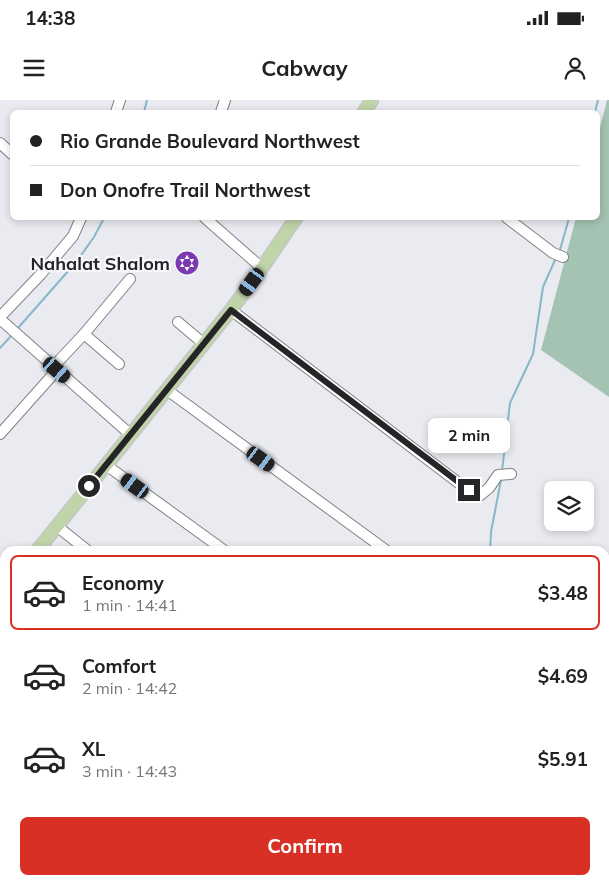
<!DOCTYPE html>
<html lang="en">
<head>
<meta charset="utf-8">
<style>
  body { margin:0; font-family:Mulish,sans-serif; background:#f6f6f6; color:#222; height:100vh; display:flex; flex-direction:column; font-size:19px; white-space:nowrap }
  * { box-sizing:border-box; margin:0 }
  p { font-size:16px; color:#767676 }
  .icon { flex:none; width:28px; height:28px; fill:none; stroke:currentColor; stroke-width:2; stroke-linecap:round; stroke-linejoin:round }
  .map { position:relative; flex:1; overflow:hidden }
  .side { position:absolute; left:0px; top:446px; width:610px; height:339px; display:flex; flex-direction:column; background:#fff; border-radius:15px 15px 0 0; box-shadow:0 2px 8px #0003 }
  .side>* { flex:none }
  .top-card { position:absolute; left:10px; top:10px; width:590px; height:110px; border-radius:8px; box-shadow:0 2px 8px #0003; display:grid; align-content:center; height:110px; padding:0 20px; background:#fff }
  .fabs { position:absolute; left:544px; top:381px; display:grid; gap:10px }
  .fabs a { display:grid; place-items:center; width:50px; height:50px; border-radius:8px; background:#fff; box-shadow:0 2px 8px #0003; font-size:25px }
  .end { position:absolute; width:22px; height:22px; margin:-11px; border:6px solid #252527; background:#fff; box-shadow:0 0 0 2px #fff }
  .from { border-radius:50% }
  .bubble { position:absolute; height:35px; border-radius:8px; background:#fff; box-shadow:0 2px 8px #0003; font-size:16px; font-weight:700; line-height:35px; text-align:center }
  .car { position:absolute; width:15px; height:30px; margin:-15px -8px; border-radius:6px; box-shadow:0 0 4px 1px #0007; background:linear-gradient(#222 24%,#8ab4d8 0 40%,#222 0 76%,#8ab4d8 0 86%,#222 0) }
  .top-card b { display:flex; align-items:center; gap:18px; height:48px; font-size:19px }
  .top-card b+b { border-top:1px solid #e0e0e0 }
  .top-card i { width:12px; height:12px; background:#222 }
  ul { padding:9px 0 0; list-style:none }
  li { display:flex; align-items:center; gap:15px; height:75px; margin:0 10px 8px; padding:0 10px; border:2px solid transparent; border-radius:8px }
  li div { flex:1 }
  li b { display:block; font-size:19px }
  li em { font-style:normal; font-weight:700 }
  li.active { border-color:#d93025 }
  li>.icon { width:45px; height:45px; stroke-width:1.5 }
  .action { display:flex; gap:10px; margin-top:auto; padding:10px 20px }
  .action a { flex:1; height:58px; border-radius:8px; background:#d93025; color:#fff; font-size:20px; font-weight:700; line-height:58px; text-align:center }
  .status { display:flex; justify-content:space-between; align-items:center; height:35px; padding:0 25px; background:#fff; direction:ltr }
  .status svg { height:14px; fill:currentColor }
  header { display:flex; justify-content:space-between; align-items:center; height:65px; padding:0 20px; background:#fff; font-size:22px; font-weight:700 }
  .map>svg:first-child { display:block }
  .green { fill:#a4c3b2 }
  .lines { fill:none; stroke-linecap:round; stroke-linejoin:round }
  .stream { stroke:#87b7ca; stroke-width:2 }
  .minor-casing { stroke:#818287; stroke-width:12 }
  .major-casing { stroke:#c6c6c7; stroke-width:15 }
  .minor { stroke:#fff; stroke-width:10 }
  .major { stroke:#c0d4a9; stroke-width:12 }
  .route { stroke:#252527; stroke-width:6 }
  .labels { text-anchor:middle; dominant-baseline:central; stroke-width:4.5; stroke-linejoin:round; paint-order:stroke }
  .poi-label { font-size:18px; font-weight:bold; fill:#252527; stroke:#f6f8fd; text-anchor:end }
</style>
</head>
<body>
<div class="status"><b>14:38</b><svg viewBox="0 0 49 12"><path d="M0 12V9h3v3zM5 12V6h3v6zM10 12V3h3v9zM15 12V0h3v12zM26 1h20v11H26zM47 4h2v5h-2z"/></svg></div>
<header><svg class="icon" aria-label="menu" viewBox="0 0 24 24"><path d="M4 6h16M4 12h16M4 18h16"/></svg>Cabway<svg class="icon" aria-label="person" viewBox="0 0 24 24"><circle cx="12" cy="8" r="4"/><path d="M4 21q1-7 8-7t8 7"/></svg></header>
<div class="map">
<svg width="609" height="784" viewBox="0 0 609 784">
  <rect width="100%" height="100%" fill="#e9ebf0"/>
  <!-- green -->
  <polygon class="green" points="607,0 609,0 609,297 541,250 576,118 598,118 598,36"/>
  <g class="lines">
    <!-- stream -->
    <g class="stream">
      <polyline points="144,12 147,0"/>
      <polyline points="595,12 598,0"/>
      <polyline points="560,150 569,118"/>
      <polyline points="18,228 77,161 94,137 104,118"/>
      <polyline points="0,248 11,236"/>
      <polyline points="502,371 510,303 533,254 543,187 555,160"/>
      <polyline points="490,451 491,432 501,380"/>
      <polyline points="448,784 450,780"/>
    </g>
    <defs>
      <g id="minor">
        <polyline points="116,12 120,0"/>
        <polyline points="221,12 225,0"/>
        <polyline points="0,43 12,54"/>
        <polyline points="205,118 262,168"/>
        <polyline points="507,118 553,153 563,157"/>
        <polyline points="231,210 460,384 479,396 489,388 498,375 511,374"/>
        <polyline points="0,217 41,174 73,136 81,118"/>
        <polyline points="0,219 131,335"/>
        <polyline points="178,222 204,244"/>
        <polyline points="84,234 119,264"/>
        <polyline points="53,267 84,234 130,179"/>
        <polyline points="167,290 387,451"/>
        <polyline points="0,334 57,270"/>
        <polyline points="106,365 225,451"/>
        <polyline points="58,427 88,451"/>
        <polyline points="605,586 609,580"/>
        <polyline points="605,596 609,599"/>
        <polyline points="0,655 5,659"/>
        <polyline points="0,736 5,736"/>
        <polyline points="605,738 609,741"/>
        <polyline points="74,780 80,784"/>
        <polyline points="177,780 183,784"/>
        <polyline points="583,784 584,780"/>
      </g>
      <g id="major">
        <polyline points="364,12 372,0"/>
        <polyline points="37,451 231,210 262,168 296,118"/>
        <polyline points="0,497 5,491"/>
      </g>
    </defs>
    <!-- minor casing -->
    <use href="#minor" class="minor-casing"/>
    <!-- major casing -->
    <use href="#major" class="major-casing"/>
    <!-- minor -->
    <use href="#minor" class="minor"/>
    <!-- major -->
    <use href="#major" class="major"/>
  </g>
  <g class="lines">
    <!-- route -->
    <polyline class="route" points="89,386 231,210 469,390"/>
  </g>
  <!-- icons -->
  <defs>
    <symbol id="synagogue-disc" viewBox="-11 -11 22 22"><circle r="9.5" fill="#7b3aaf" stroke="#f6f8fd"/><path d="M0-6.5L5.6 3.2H-5.6ZM0 6.5L5.6-3.2H-5.6Z" fill="#fff"/></symbol>
  </defs>
  <g fill-rule="evenodd">
    <use href="#synagogue-disc" x="173" y="149" width="28" height="28"/>
  </g>
  <g class="labels">
    <!-- poi labels -->
    <g class="poi-label">
      <text x="170" y="163">Nahalat Shalom</text>
    </g>
  </g>
</svg>
<div class="fabs">
<a><svg class="icon" aria-label="layers" viewBox="0 0 24 24"><path d="M12 4l9 5-9 5-9-5zM3 14l9 5 9-5"/></svg></a>
</div>
<i class="end from" style="left:89px;top:386px"></i>
<i class="end" style="left:469px;top:390px"></i>
<div class="bubble" style="left:428px;top:318px;width:82px">2 min</div>
<i class="car" style="left:252px;top:182px;rotate:216deg"></i>
<i class="car" style="left:57px;top:270px;rotate:131deg"></i>
<i class="car" style="left:261px;top:359px;rotate:126deg"></i>
<i class="car" style="left:135px;top:386px;rotate:306deg"></i>
<div class="top-card">
<b><i class="from"></i>Rio Grande Boulevard Northwest</b>
<b><i></i>Don Onofre Trail Northwest</b>
</div>
<section class="side">
<ul>
<li class="active"><svg class="icon" aria-label="car" viewBox="0 0 24 24"><path d="M5 17H2v-5l4-1 3-4h7l3 4 3 1v5h-3M9 17h6M6 11h13"/><circle cx="7" cy="17" r="2"/><circle cx="17" cy="17" r="2"/></svg><div><b>Economy</b><p>1 min · 14:41</p></div><em>$3.48</em></li>
<li><svg class="icon" aria-label="car" viewBox="0 0 24 24"><path d="M5 17H2v-5l4-1 3-4h7l3 4 3 1v5h-3M9 17h6M6 11h13"/><circle cx="7" cy="17" r="2"/><circle cx="17" cy="17" r="2"/></svg><div><b>Comfort</b><p>2 min · 14:42</p></div><em>$4.69</em></li>
<li><svg class="icon" aria-label="car" viewBox="0 0 24 24"><path d="M5 17H2v-5l4-1 3-4h7l3 4 3 1v5h-3M9 17h6M6 11h13"/><circle cx="7" cy="17" r="2"/><circle cx="17" cy="17" r="2"/></svg><div><b>XL</b><p>3 min · 14:43</p></div><em>$5.91</em></li>
</ul>
<div class="action"><a>Confirm</a></div>
</section>
</div>
</body>
</html>
